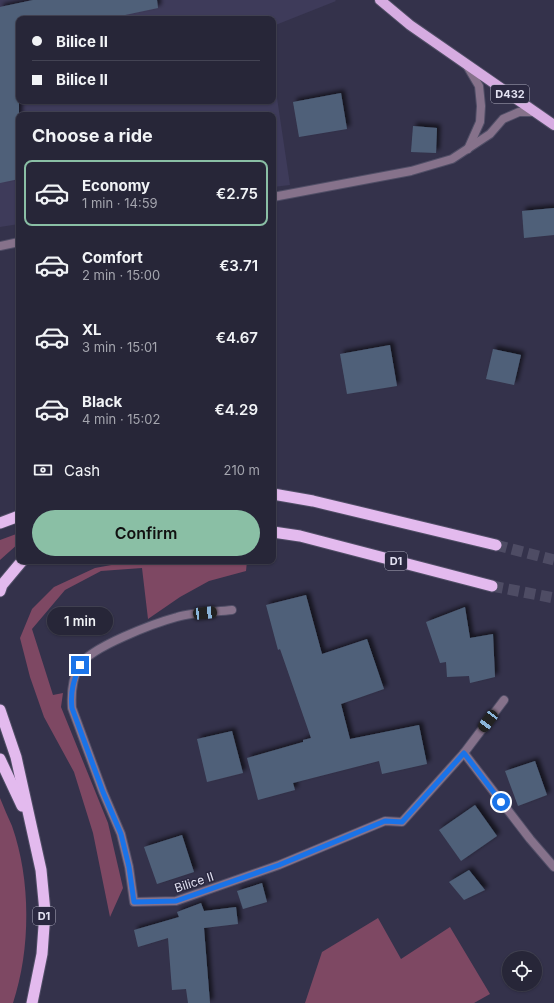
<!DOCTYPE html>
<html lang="en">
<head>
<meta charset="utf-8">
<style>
  body { margin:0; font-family:Inter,sans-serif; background:#2f2e40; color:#f1f3f6; height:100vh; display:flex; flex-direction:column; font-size:15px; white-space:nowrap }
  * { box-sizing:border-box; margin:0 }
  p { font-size:13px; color:#a4a5ae }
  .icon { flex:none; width:22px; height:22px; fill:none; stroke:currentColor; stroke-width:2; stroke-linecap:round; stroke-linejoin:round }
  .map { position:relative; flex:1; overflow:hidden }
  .panel { position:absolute; left:16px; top:112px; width:260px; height:452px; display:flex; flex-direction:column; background:#272638; border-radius:8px; box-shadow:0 1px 3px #0004,0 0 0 1px #434353 }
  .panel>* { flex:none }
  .banner { position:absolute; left:16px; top:16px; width:260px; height:88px; border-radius:8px; box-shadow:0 1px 3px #0004,0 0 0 1px #434353; display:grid; align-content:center; height:88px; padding:0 16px; background:#272638 }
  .controls { position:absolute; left:502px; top:951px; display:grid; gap:8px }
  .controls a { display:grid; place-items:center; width:40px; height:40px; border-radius:50%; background:#272638; box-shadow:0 1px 3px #0004,0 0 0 1px #434353; font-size:20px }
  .end { position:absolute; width:18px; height:18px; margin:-9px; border:5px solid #1a73e8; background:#fff; box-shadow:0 0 0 2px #fff }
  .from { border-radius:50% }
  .bubble { position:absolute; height:28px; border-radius:14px; background:#272638; box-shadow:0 1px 3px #0004,0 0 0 1px #434353; font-size:13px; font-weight:600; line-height:28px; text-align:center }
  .car { position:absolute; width:12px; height:24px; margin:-12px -6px; border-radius:5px; box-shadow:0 0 3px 1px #0007; background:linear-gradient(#222 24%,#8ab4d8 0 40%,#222 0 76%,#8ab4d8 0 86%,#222 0) }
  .banner b { display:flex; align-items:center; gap:14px; height:38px; font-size:15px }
  .banner b+b { border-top:1px solid #434353 }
  .banner i { width:10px; height:10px; background:#f1f3f6 }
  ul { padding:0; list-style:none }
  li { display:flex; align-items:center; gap:12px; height:66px; margin:0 8px 6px; padding:0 8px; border:2px solid transparent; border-radius:8px }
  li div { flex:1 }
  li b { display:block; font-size:15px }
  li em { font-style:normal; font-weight:600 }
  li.on { border-color:#8abfa5 }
  li>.icon { width:36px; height:36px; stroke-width:1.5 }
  h2 { padding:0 16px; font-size:18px; line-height:48px }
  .pay { display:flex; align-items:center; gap:10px; height:44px; padding:0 16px; font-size:15px }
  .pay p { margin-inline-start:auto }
  .primary-button { display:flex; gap:8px; margin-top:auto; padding:8px 16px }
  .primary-button a { flex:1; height:46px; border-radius:24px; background:#8abfa5; color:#111; font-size:16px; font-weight:600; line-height:46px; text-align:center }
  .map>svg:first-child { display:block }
  .built { fill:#3e3b5a }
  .green { fill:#7e4863 }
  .building { fill:#506179; filter:url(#shadow) }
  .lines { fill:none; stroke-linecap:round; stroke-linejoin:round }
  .trunk-tunnel { stroke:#4e4c64; stroke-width:11; stroke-dasharray:11 5.5; stroke-linecap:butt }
  .minor-casing { stroke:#504e66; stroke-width:10 }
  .primary-casing { stroke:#504e66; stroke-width:12 }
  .trunk-casing { stroke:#504e66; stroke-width:13 }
  .minor { stroke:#86728b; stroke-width:8 }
  .primary { stroke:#d6ace1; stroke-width:10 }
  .trunk { stroke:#e3baee; stroke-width:11 }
  .route { stroke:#1a73e8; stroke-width:5 }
  .labels { text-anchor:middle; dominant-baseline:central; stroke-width:3; stroke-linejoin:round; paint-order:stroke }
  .shield { fill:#2a2840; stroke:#abaabc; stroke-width:1 }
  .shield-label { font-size:11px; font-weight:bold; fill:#e2e1f1 }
  .street-label { font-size:12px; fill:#e2e1f1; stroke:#2a2840 }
</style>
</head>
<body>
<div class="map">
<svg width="554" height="1003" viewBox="0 0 554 1003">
  <defs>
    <filter id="shadow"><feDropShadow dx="3.5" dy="-3.5" stdDeviation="2" flood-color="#0009"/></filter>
  </defs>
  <rect width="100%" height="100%" fill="#34324b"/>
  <!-- built -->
  <polygon class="built" points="0,0 335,0 336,1 273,26 273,19 19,19 19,101 273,101 273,71 290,185 273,187 273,115 19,115 19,224 0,227"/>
  <!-- green -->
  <g class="green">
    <polygon points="19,533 19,543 0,560 0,540"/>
    <polygon points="133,561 247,561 246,571 209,581 180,597 148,619 142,568 101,571 65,590 32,629 53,695 63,693 61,707 108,823 123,888 110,917 93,833 74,772 44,717 30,677 20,638 32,609 54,587 95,568"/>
    <path d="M 0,798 C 4,808 8,817 12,826 C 31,880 31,949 13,1003 L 0,1003 Z"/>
    <polygon points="378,918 401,959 450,927 490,994 474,1003 305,1003 322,952"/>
  </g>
  <!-- building -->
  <g class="building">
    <polygon points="33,0 157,0 158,8 106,19 19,19 19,179 0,183 0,7"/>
    <polygon points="341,93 347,129 299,137 293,102"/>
    <polygon points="413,126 437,128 436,153 411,152"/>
    <polygon points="554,208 554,235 524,238 522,211"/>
    <polygon points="390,345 397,386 347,394 340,354"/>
    <polygon points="493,349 521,355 514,385 486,379"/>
    <polygon points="306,595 322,654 367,639 384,689 341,704 350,739 419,725 427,764 382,774 379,761 293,783 295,790 258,800 247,758 303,742 303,740 311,738 280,649 278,650 266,605"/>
    <polygon points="465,607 470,638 493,634 495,677 470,683 469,676 447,677 446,662 440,663 426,622"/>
    <polygon points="232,731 243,773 207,782 197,739"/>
    <polygon points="535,761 547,795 518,806 505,771"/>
    <polygon points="475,805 497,836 461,861 439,830"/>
    <polygon points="182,835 194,872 157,884 144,847"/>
    <polygon points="469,870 485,890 464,900 449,882"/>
    <polygon points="262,883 267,902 243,909 237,891"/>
    <polygon points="201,903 204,911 236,907 238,924 204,928 210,1003 188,1003 186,989 172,990 168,938 138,947 134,930 179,917 177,912"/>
  </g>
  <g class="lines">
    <!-- trunk-tunnel -->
    <g class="trunk-tunnel">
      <polyline points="496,545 554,560"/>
      <polyline points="492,586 554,598"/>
    </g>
    <defs>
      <g id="minor">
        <polyline points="466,64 479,86 481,106 480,122 468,149"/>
        <polyline points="273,197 411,171 452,159 490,134 503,119 519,112 536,112"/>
        <polyline points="0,246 19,242"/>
        <path d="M 232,610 C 214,612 193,612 177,617 C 155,623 90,647 79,666 C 72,679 71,693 72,708 L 103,792 L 121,834 L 129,867 L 134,902 L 176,901 L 279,865 L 385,821 L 402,822 L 464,753 L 504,700"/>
        <polyline points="464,753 530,839 554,867"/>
      </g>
      <polyline id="primary" points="380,0 410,25 554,125"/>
      <g id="trunk">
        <polyline points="273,494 313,501 496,545"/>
        <polyline points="0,523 19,516"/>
        <polyline points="273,532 300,536 492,586"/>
        <polyline points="0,591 2,585 22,561"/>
        <polyline points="0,710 16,757 41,870 45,912 42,954 32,1003"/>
        <polyline points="0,759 22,806"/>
      </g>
    </defs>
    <!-- minor casing -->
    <use href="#minor" class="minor-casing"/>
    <!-- primary casing -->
    <use href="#primary" class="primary-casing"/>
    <!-- trunk casing -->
    <use href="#trunk" class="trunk-casing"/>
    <!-- minor -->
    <use href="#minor" class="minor"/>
    <!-- primary -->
    <use href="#primary" class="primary"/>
    <!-- trunk -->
    <use href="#trunk" class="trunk"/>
  </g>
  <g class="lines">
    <!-- route -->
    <path class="route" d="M 80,665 C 74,680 70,691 72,708 L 103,792 L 121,834 L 129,867 L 134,902 L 176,901 L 279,865 L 385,821 L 402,822 L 464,753 L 501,802"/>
  </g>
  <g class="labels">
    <!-- shield labels -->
    <g class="shield">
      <rect x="491" y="85" width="38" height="18" rx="3"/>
      <rect x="385" y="552" width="22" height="18" rx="3"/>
      <rect x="33" y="907" width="22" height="18" rx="3"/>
    </g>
    <g class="shield-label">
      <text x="510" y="94">D432</text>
      <text x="396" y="561">D1</text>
      <text x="44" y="916">D1</text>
    </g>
    <!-- street labels -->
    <g class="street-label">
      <text transform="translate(194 882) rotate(-18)">Bilice II</text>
    </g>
  </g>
</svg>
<div class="controls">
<a><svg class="icon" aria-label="locate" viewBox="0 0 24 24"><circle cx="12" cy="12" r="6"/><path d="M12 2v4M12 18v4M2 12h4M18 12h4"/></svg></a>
</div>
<i class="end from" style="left:501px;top:802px"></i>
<i class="end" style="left:80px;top:665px"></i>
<div class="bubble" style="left:47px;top:607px;width:66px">1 min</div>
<i class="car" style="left:205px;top:613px;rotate:84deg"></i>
<i class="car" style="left:488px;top:721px;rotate:217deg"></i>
<div class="banner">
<b><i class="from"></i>Bilice II</b>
<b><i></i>Bilice II</b>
</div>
<section class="panel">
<h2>Choose a ride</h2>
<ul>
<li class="on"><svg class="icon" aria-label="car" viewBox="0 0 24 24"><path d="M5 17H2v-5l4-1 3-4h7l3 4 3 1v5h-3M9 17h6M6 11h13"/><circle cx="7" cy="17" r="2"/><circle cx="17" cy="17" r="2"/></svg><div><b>Economy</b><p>1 min · 14:59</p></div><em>€2.75</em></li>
<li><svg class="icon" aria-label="car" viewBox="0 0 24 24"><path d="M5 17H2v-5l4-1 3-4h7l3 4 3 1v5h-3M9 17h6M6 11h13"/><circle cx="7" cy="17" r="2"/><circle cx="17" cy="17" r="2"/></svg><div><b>Comfort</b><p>2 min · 15:00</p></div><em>€3.71</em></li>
<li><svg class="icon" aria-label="car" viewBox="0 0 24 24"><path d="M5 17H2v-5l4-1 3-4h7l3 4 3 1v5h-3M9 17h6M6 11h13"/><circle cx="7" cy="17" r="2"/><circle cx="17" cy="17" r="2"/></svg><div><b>XL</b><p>3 min · 15:01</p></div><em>€4.67</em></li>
<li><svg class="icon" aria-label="car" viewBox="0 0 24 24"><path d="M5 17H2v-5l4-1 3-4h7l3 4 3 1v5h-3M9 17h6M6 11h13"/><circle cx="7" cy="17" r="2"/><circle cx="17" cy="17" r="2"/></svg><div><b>Black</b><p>4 min · 15:02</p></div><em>€4.29</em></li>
</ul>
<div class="pay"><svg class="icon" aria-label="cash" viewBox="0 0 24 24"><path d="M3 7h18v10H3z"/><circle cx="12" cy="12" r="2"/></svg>Cash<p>210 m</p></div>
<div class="primary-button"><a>Confirm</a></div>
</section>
</div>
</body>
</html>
